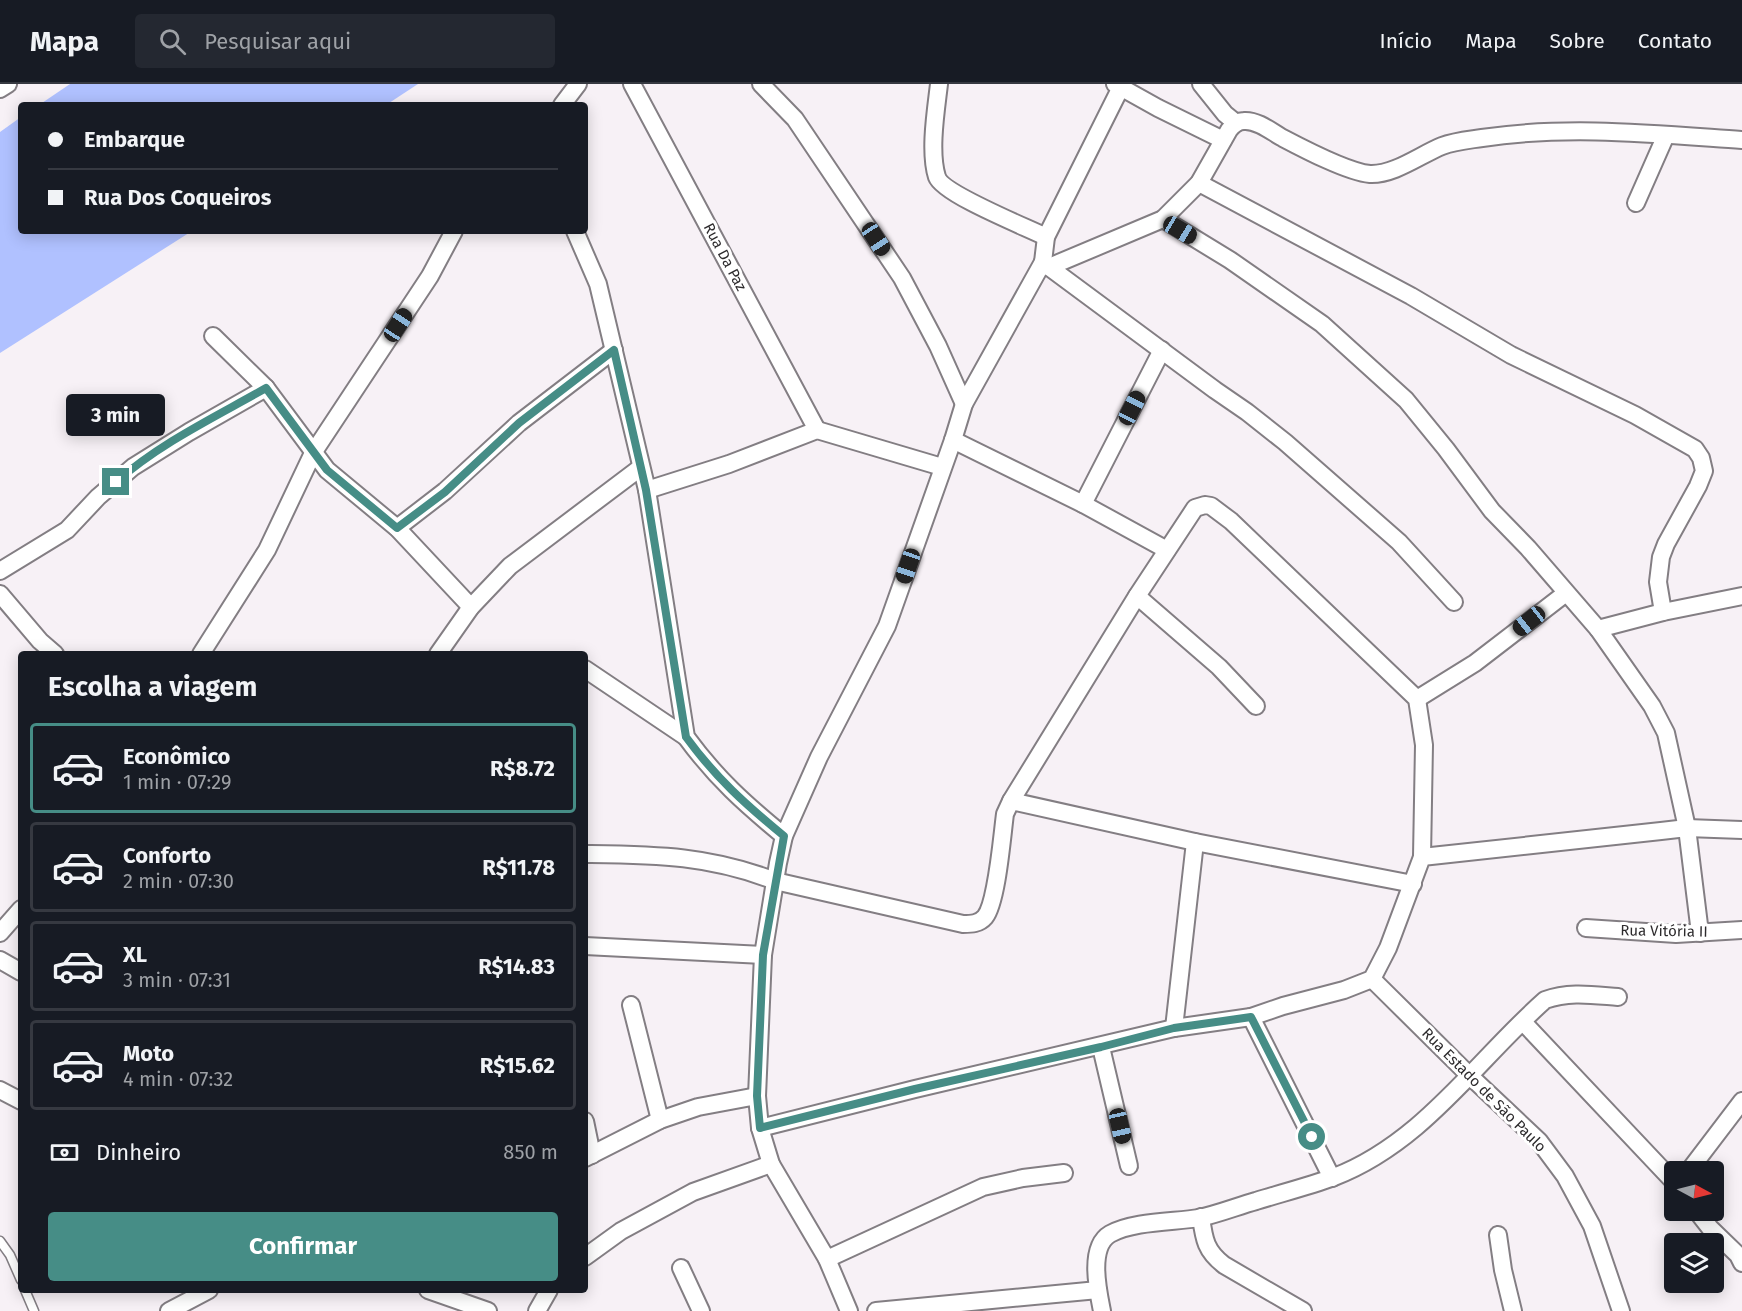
<!DOCTYPE html>
<html lang="pt">
<head>
<meta charset="utf-8">
<style>
  body { margin:0; font-family:"Fira Sans",sans-serif; background:#242831; color:#f1f3f6; height:100vh; display:flex; flex-direction:column; font-size:22px; white-space:nowrap }
  * { box-sizing:border-box; margin:0 }
  p { font-size:20px; color:#9ea1a6 }
  .icon { flex:none; width:33px; height:33px; fill:none; stroke:currentColor; stroke-width:2; stroke-linecap:round; stroke-linejoin:round }
  .map { position:relative; flex:1; overflow:hidden }
  .details { position:absolute; left:18px; top:567px; width:570px; height:642px; display:flex; flex-direction:column; background:#171b24; border-radius:6px; box-shadow:0 3px 15px #0003 }
  .details>* { flex:none }
  .hud { position:absolute; left:18px; top:18px; width:570px; height:132px; border-radius:6px; box-shadow:0 3px 15px #0003; display:grid; align-content:center; height:132px; padding:0 30px; background:#171b24 }
  .needle { width:39px; rotate:97deg }
  .fabs { position:absolute; left:1664px; top:1077px; display:grid; gap:12px }
  .fabs a { display:grid; place-items:center; width:60px; height:60px; border-radius:6px; background:#171b24; box-shadow:0 3px 15px #0003; font-size:30px }
  .end { position:absolute; width:27px; height:27px; margin:-14px; border:8px solid #468d86; background:#fff; box-shadow:0 0 0 3px #fff }
  .from { border-radius:50% }
  .bubble { position:absolute; height:42px; border-radius:6px; background:#171b24; box-shadow:0 3px 15px #0003; font-size:20px; font-weight:700; line-height:42px; text-align:center }
  .car { position:absolute; width:18px; height:36px; margin:-18px -9px; border-radius:8px; box-shadow:0 0 4px 2px #0007; background:linear-gradient(#222 24%,#8ab4d8 0 40%,#222 0 76%,#8ab4d8 0 86%,#222 0) }
  .hud b { display:flex; align-items:center; gap:21px; height:57px; font-size:22px }
  .hud b+b { border-top:2px solid #363941 }
  .hud i { width:15px; height:15px; background:#f1f3f6 }
  ul { padding:0; list-style:none }
  li { display:flex; align-items:center; gap:18px; height:90px; margin:0 12px 9px; padding:0 18px; border:3px solid #363941; border-radius:6px }
  li div { flex:1 }
  li b { display:block; font-size:22px }
  li em { font-style:normal; font-weight:700 }
  li.selected { border-color:#468d86 }
  li>.icon { width:54px; height:54px; stroke-width:1.5 }
  h2 { padding:0 30px; font-size:27px; line-height:72px }
  .pay { display:flex; align-items:center; gap:15px; height:66px; padding:0 30px; font-size:22px }
  .pay p { margin-inline-start:auto }
  .button { display:flex; gap:12px; margin-top:auto; padding:12px 30px }
  .button a { flex:1; height:69px; border-radius:6px; background:#468d86; color:#fff; font-size:24px; font-weight:700; line-height:69px; text-align:center }
  header { display:flex; align-items:center; gap:36px; box-sizing:border-box; height:84px; padding:0 30px; background:#171b24; border-bottom:2px solid #363941 }
  header strong { font-size:28px }
  nav { display:flex; gap:33px; margin-inline-start:auto; font-size:21px }
  .search { width:420px; height:54px; background:#242831; display:flex; align-items:center; gap:15px; box-sizing:border-box; padding:0 21px; border-radius:6px; color:#9ea1a6; font-size:22px }
  .map>svg:first-child { display:block }
  .water { fill:#b0c1ff }
  .lines { fill:none; stroke-linecap:round; stroke-linejoin:round }
  .service-casing { stroke:#837e83; stroke-width:11 }
  .minor-casing { stroke:#837e83; stroke-width:20 }
  .service { stroke:#fff; stroke-width:8 }
  .minor { stroke:#fff; stroke-width:16 }
  .route { stroke:#468d86; stroke-width:8 }
  .labels { text-anchor:middle; dominant-baseline:central; stroke-width:6; stroke-linejoin:round; paint-order:stroke }
  .street-label { font-size:15px; fill:#2d2b2d; stroke:#fff }
</style>
</head>
<body>
<header>
<strong>Mapa</strong>
<div class="search"><svg class="icon" aria-label="search" viewBox="0 0 24 24"><circle cx="10" cy="10" r="6"/><path d="M15 15l6 6"/></svg>Pesquisar aqui</div>
<nav><a>Início</a><a>Mapa</a><a>Sobre</a><a>Contato</a></nav>
</header>
<div class="map">
<svg width="1742" height="1227" viewBox="0 0 1742 1227">
  <rect width="100%" height="100%" fill="#f7f1f6"/>
  <!-- water -->
  <g class="water">
    <polygon points="70,0 418,0 386,21 39,21"/>
    <polygon points="21,33 21,147 192,147 0,269 0,48"/>
  </g>
  <g class="lines">
    <defs>
      <g id="service">
        <polyline points="0,1157 10,1171 21,1196"/>
        <polyline points="25,1206 34,1227"/>
      </g>
      <g id="minor">
        <polyline points="632,0 817,346"/>
        <polyline points="761,0 795,35 902,194 938,262 964,320"/>
        <path d="M 939,0 C 936,26 929,68 937,93 C 943,110 1026,143 1046,153"/>
        <polyline points="1115,0 1158,24 1223,56"/>
        <polyline points="1201,0 1225,30 1236,39"/>
        <polyline points="0,5 8,0"/>
        <polyline points="562,21 578,0"/>
        <polyline points="1199,99 1411,212 1511,271 1635,331 1695,365 1701,374 1704,387 1698,402 1666,460 1661,473 1658,498 1663,528"/>
        <polyline points="1636,119 1666,51"/>
        <polyline points="1163,135 1230,176 1322,240 1406,316 1446,365 1492,427 1528,464 1598,545 1652,622 1666,649 1687,744 1700,849"/>
        <path d="M 575,147 L 598,200 L 647,406 L 686,653 C 716,694 745,720 784,752"/>
        <polyline points="1043,178 1046,153 1121,3"/>
        <polyline points="1049,183 1215,306 1247,328 1285,358 1399,458 1454,518"/>
        <polyline points="213,252 266,304 327,386 397,444 471,523"/>
        <polyline points="953,356 1083,420 1167,466"/>
        <polyline points="647,406 729,380 817,346 942,383"/>
        <polyline points="1083,420 1162,266"/>
        <polyline points="397,444 445,407 519,339 614,266"/>
        <polyline points="0,487 67,446 98,413 133,383 189,348 266,304"/>
        <polyline points="0,510 40,557 55,570"/>
        <polyline points="1137,512 1219,583 1256,622"/>
        <polyline points="1598,545 1663,528 1742,512"/>
        <polyline points="201,570 267,466 313,369 430,192 454,147"/>
        <polyline points="438,570 471,523 510,482 640,384"/>
        <polyline points="585,585 686,653"/>
        <polyline points="1417,615 1475,579 1566,509"/>
        <polyline points="1011,717 1195,758 1413,800"/>
        <path d="M 585,770 C 655,771 708,771 775,797 L 963,840 C 971,840 979,840 985,833 C 997,818 1002,752 1005,730 L 1011,717 L 1137,512 L 1195,424 L 1205,421 L 1211,422 L 1231,437 L 1417,615 L 1424,661 L 1422,773"/>
        <polyline points="1586,844 1676,850 1742,846"/>
        <polyline points="0,849 21,825"/>
        <polyline points="585,862 763,871"/>
        <polyline points="0,876 21,888"/>
        <polyline points="1372,895 1470,992 1539,1057 1565,1092 1592,1142 1621,1227"/>
        <polyline points="631,921 660,1036"/>
        <polyline points="1251,933 1332,1094"/>
        <polyline points="1523,938 1674,1098"/>
        <polyline points="1174,944 1195,758"/>
        <polyline points="1101,963 1129,1082"/>
        <polyline points="0,1006 21,1017"/>
        <polyline points="585,1037 592,1071"/>
        <polyline points="760,1044 915,1005 1174,944 1251,933 1283,922 1344,906 1372,895 1388,864 1422,773 1661,747 1687,744 1742,746"/>
        <polyline points="585,1074 660,1036 698,1023 757,1012"/>
        <polyline points="1688,1088 1742,1017"/>
        <polyline points="1696,1126 1710,1144 1738,1171 1742,1179"/>
        <path d="M 1201,1133 C 1204,1156 1206,1167 1224,1181 L 1303,1227"/>
        <polyline points="1498,1151 1503,1186 1513,1227"/>
        <polyline points="585,1173 621,1147 693,1108 771,1080"/>
        <polyline points="827,1175 983,1103 1023,1094 1064,1089"/>
        <polyline points="681,1184 701,1227"/>
        <polyline points="428,1206 488,1227"/>
        <polyline points="169,1227 209,1206"/>
        <polyline points="537,1227 549,1206"/>
        <path d="M 849,1227 L 827,1175 L 771,1080 L 760,1044 L 757,1012 L 763,871 L 778,779 L 784,752 L 819,673 L 887,542 L 953,356 L 964,320 L 1043,178 L 1049,183 L 1163,135 L 1199,99 L 1229,46 C 1233,41 1237,37 1244,37 C 1257,36 1271,47 1281,53 C 1302,64 1347,88 1370,90 C 1394,91 1420,71 1442,62 C 1455,57 1469,56 1482,54 C 1568,41 1655,50 1742,56"/>
        <polyline points="876,1227 1098,1206"/>
        <path d="M 1102,1227 C 1098,1207 1088,1163 1110,1150 C 1133,1137 1174,1138 1199,1134 C 1218,1130 1238,1122 1256,1117 C 1282,1109 1309,1102 1334,1093 C 1423,1059 1477,976 1545,916 C 1569,907 1593,911 1618,913"/>
      </g>
    </defs>
    <!-- service casing -->
    <use href="#service" class="service-casing"/>
    <!-- minor casing -->
    <use href="#minor" class="minor-casing"/>
    <!-- service -->
    <use href="#service" class="service"/>
    <!-- minor -->
    <use href="#minor" class="minor"/>
  </g>
  <g class="lines">
    <!-- route -->
    <path class="route" d="M 116,398 C 160,359 215,333 266,304 L 327,386 L 397,444 L 445,408 L 519,339 L 614,266 L 646,406 L 686,653 C 716,694 745,720 784,752 L 763,871 L 757,1012 L 760,1044 L 915,1005 L 1101,963 L 1174,944 L 1251,933 L 1312,1053"/>
  </g>
  <g class="labels">
    <!-- street labels -->
    <g class="street-label">
      <text transform="translate(725 173) rotate(62)">Rua Da Paz</text>
      <text transform="translate(1664 847) rotate(1)">Rua Vitória II</text>
      <text transform="translate(1484 1006) rotate(45)">Rua Estado de São Paulo</text>
    </g>
  </g>
</svg>
<div class="fabs">
<a><svg class="needle" viewBox="-14 -14 28 28"><path d="M0-13l5 13h-10z" fill="#e53935"/><path d="M0 13l5-13h-10z" fill="#9ea1a6"/></svg></a>
<a><svg class="icon" aria-label="layers" viewBox="0 0 24 24"><path d="M12 4l9 5-9 5-9-5zM3 14l9 5 9-5"/></svg></a>
</div>
<i class="end from" style="left:1312px;top:1053px"></i>
<i class="end" style="left:116px;top:398px"></i>
<div class="bubble" style="left:66px;top:310px;width:99px">3 min</div>
<i class="car" style="left:1180px;top:146px;rotate:121deg"></i>
<i class="car" style="left:876px;top:155px;rotate:147deg"></i>
<i class="car" style="left:398px;top:241px;rotate:33deg"></i>
<i class="car" style="left:1132px;top:324px;rotate:27deg"></i>
<i class="car" style="left:908px;top:482px;rotate:199deg"></i>
<i class="car" style="left:1529px;top:537px;rotate:232deg"></i>
<i class="car" style="left:1120px;top:1042px;rotate:167deg"></i>
<div class="hud">
<b><i class="from"></i>Embarque</b>
<b><i></i>Rua Dos Coqueiros</b>
</div>
<section class="details">
<h2>Escolha a viagem</h2>
<ul>
<li class="selected"><svg class="icon" aria-label="car" viewBox="0 0 24 24"><path d="M5 17H2v-5l4-1 3-4h7l3 4 3 1v5h-3M9 17h6M6 11h13"/><circle cx="7" cy="17" r="2"/><circle cx="17" cy="17" r="2"/></svg><div><b>Econômico</b><p>1 min · 07:29</p></div><em>R$8.72</em></li>
<li><svg class="icon" aria-label="car" viewBox="0 0 24 24"><path d="M5 17H2v-5l4-1 3-4h7l3 4 3 1v5h-3M9 17h6M6 11h13"/><circle cx="7" cy="17" r="2"/><circle cx="17" cy="17" r="2"/></svg><div><b>Conforto</b><p>2 min · 07:30</p></div><em>R$11.78</em></li>
<li><svg class="icon" aria-label="car" viewBox="0 0 24 24"><path d="M5 17H2v-5l4-1 3-4h7l3 4 3 1v5h-3M9 17h6M6 11h13"/><circle cx="7" cy="17" r="2"/><circle cx="17" cy="17" r="2"/></svg><div><b>XL</b><p>3 min · 07:31</p></div><em>R$14.83</em></li>
<li><svg class="icon" aria-label="car" viewBox="0 0 24 24"><path d="M5 17H2v-5l4-1 3-4h7l3 4 3 1v5h-3M9 17h6M6 11h13"/><circle cx="7" cy="17" r="2"/><circle cx="17" cy="17" r="2"/></svg><div><b>Moto</b><p>4 min · 07:32</p></div><em>R$15.62</em></li>
</ul>
<div class="pay"><svg class="icon" aria-label="cash" viewBox="0 0 24 24"><path d="M3 7h18v10H3z"/><circle cx="12" cy="12" r="2"/></svg>Dinheiro<p>850 m</p></div>
<div class="button"><a>Confirmar</a></div>
</section>
</div>
</body>
</html>
